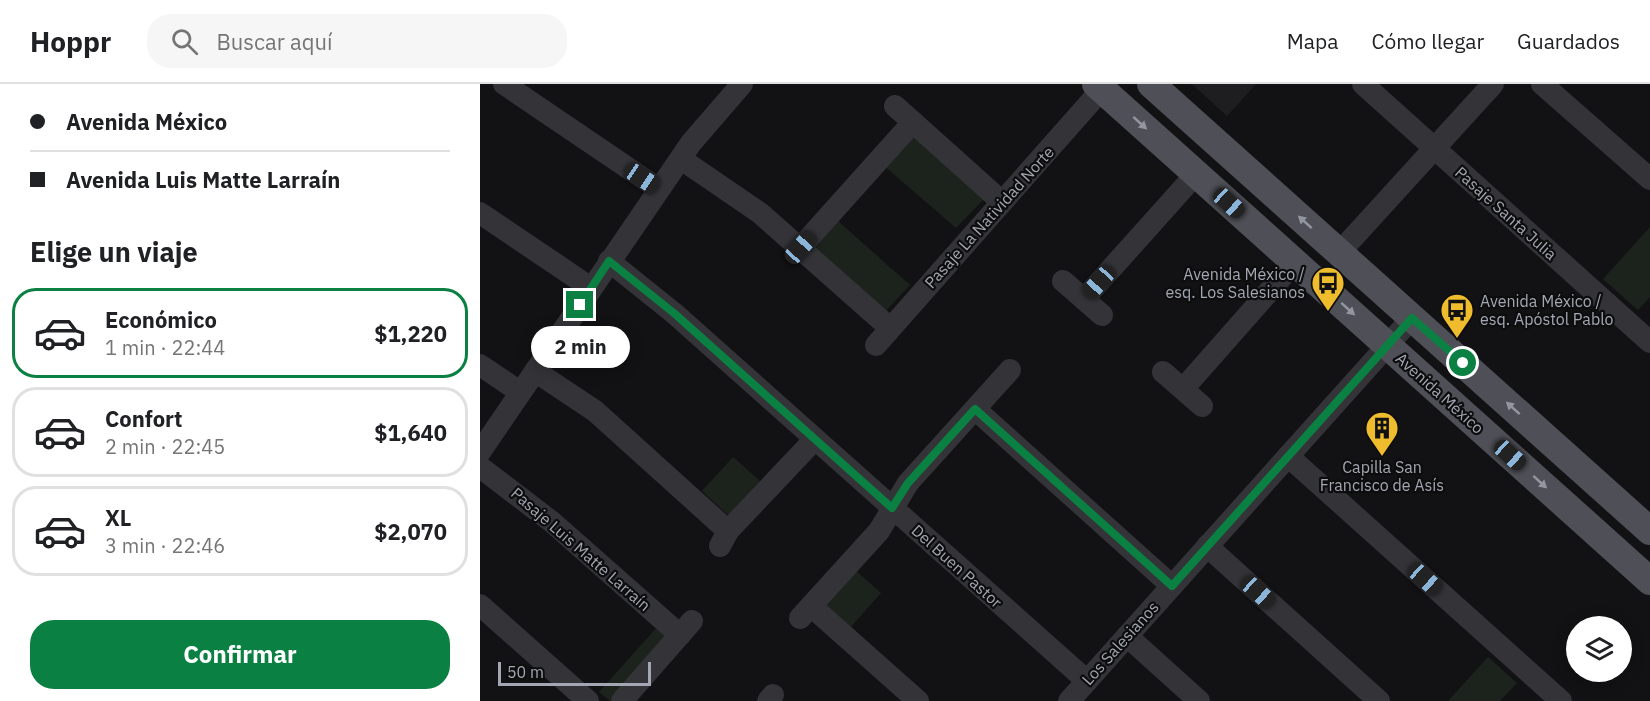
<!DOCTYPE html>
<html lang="es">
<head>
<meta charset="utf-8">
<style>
  body { margin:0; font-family:"IBM Plex Sans",sans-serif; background:#f6f6f6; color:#202124; height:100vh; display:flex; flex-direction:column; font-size:22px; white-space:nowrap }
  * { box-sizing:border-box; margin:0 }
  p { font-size:20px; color:#757577 }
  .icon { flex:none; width:33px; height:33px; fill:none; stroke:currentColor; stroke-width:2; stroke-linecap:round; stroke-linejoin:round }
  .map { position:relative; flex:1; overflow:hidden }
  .panel { display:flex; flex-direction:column; background:#fff; width:480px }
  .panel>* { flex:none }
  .guide { display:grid; align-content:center; height:132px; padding:0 30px; background:#fff }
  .tools { position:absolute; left:1086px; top:532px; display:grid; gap:12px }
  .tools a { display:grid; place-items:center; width:66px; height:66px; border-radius:50%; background:#fff; box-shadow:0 3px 15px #0003; font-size:30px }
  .scale { position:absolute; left:18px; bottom:15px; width:153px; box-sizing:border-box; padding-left:6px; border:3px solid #a3a7b3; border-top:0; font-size:16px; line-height:21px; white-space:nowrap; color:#a3a7b3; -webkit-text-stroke:4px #0d0d0e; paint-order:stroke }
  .end { position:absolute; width:27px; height:27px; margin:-14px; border:8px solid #0b8043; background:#fff; box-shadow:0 0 0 3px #fff }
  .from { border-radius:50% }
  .bubble { position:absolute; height:42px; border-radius:21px; background:#fff; box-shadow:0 3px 15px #0003; font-size:20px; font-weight:800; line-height:42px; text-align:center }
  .car { position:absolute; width:18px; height:36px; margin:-18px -9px; border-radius:8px; box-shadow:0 0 4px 2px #0007; background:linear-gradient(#222 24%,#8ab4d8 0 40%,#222 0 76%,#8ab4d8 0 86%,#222 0) }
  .guide b { display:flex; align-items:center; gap:21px; height:57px; font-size:22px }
  .guide b+b { border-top:2px solid #e0e0e0 }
  .guide i { width:15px; height:15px; background:#202124 }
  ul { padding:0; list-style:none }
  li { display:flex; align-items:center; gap:18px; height:90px; margin:0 12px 9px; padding:0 18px; border:3px solid #e0e0e0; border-radius:24px }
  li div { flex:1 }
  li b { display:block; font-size:22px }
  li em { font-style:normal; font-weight:800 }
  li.selected { border-color:#0b8043 }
  li>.icon { width:54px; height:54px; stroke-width:1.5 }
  h2 { padding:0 30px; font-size:27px; line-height:72px }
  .primary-button { display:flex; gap:12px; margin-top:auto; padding:12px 30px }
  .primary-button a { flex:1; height:69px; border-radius:24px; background:#0b8043; color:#fff; font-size:24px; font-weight:800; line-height:69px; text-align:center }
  header { display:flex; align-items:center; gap:36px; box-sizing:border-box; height:84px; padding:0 30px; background:#fff; border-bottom:2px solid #e0e0e0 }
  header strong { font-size:28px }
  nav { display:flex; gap:33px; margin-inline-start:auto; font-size:21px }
  .search { width:420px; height:54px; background:#f6f6f6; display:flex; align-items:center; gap:15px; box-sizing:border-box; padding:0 21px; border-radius:24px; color:#757577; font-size:22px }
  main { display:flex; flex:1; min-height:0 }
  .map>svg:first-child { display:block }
  .built { fill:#1e1e20 }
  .green { fill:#1c231d }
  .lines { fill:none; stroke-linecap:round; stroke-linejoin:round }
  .minor { stroke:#333338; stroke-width:22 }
  .major { stroke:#4f5057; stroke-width:28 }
  .oneway { fill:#9296a1 }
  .route { stroke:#0b8043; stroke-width:8 }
  .labels { text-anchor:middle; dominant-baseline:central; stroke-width:4.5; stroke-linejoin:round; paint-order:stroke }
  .street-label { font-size:16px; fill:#a3a7b3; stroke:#0d0d0e }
  .poi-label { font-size:16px; fill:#a3a7b3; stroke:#0d0d0e; text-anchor:end }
</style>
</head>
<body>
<header>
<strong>Hoppr</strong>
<div class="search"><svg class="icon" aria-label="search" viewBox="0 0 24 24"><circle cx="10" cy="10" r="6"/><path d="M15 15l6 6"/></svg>Buscar aquí</div>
<nav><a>Mapa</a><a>Cómo llegar</a><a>Guardados</a></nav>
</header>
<main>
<section class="panel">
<div class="guide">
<b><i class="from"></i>Avenida México</b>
<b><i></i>Avenida Luis Matte Larraín</b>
</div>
<h2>Elige un viaje</h2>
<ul>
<li class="selected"><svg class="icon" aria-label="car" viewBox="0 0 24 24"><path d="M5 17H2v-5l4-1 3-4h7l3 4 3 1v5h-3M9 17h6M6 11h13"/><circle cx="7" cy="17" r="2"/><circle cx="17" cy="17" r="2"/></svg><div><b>Económico</b><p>1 min · 22:44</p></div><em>$1,220</em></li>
<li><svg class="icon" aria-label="car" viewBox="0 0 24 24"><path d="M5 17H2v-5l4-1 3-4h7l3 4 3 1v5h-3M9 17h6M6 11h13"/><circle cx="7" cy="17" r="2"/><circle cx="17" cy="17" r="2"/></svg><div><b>Confort</b><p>2 min · 22:45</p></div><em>$1,640</em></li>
<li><svg class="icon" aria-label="car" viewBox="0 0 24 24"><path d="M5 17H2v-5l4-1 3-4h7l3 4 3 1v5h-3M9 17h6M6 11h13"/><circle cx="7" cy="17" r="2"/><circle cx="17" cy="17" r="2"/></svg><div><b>XL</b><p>3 min · 22:46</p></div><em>$2,070</em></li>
</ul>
<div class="primary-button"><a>Confirmar</a></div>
</section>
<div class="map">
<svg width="1170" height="617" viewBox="0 0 1170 617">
  <rect width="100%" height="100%" fill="#121113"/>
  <!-- built -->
  <polygon class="built" points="712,0 776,0 747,32"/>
  <!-- green -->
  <g class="green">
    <polygon points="429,48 504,115 476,144 402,80"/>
    <polygon points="358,137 430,201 406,227 335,164"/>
    <polygon points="1170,143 1170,213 1158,226 1123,195"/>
    <polygon points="253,373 280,397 249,432 222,407"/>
    <polygon points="374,485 401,509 370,544 343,520"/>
    <polygon points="179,541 191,551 130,617 119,608"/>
    <polygon points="1008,573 1037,599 1020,617 968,617"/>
  </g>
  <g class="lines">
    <!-- minor -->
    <g class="minor">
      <polyline points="24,0 179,105"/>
      <polyline points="883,0 1170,258"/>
      <polyline points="1062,0 1170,95"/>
      <polyline points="415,22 522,118"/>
      <polyline points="201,75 280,129 410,244"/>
      <polyline points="0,129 111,204"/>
      <polyline points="320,164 433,38"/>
      <polyline points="859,169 1013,0"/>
      <polyline points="129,177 195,230 607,597"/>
      <polyline points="583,197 622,231"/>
      <polyline points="604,215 716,90"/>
      <polyline points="396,261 622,5"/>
      <polyline points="0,281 40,308"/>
      <polyline points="55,287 115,327 248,447"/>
      <polyline points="683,288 722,322"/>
      <polyline points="703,305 815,178"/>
      <polyline points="495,325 692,502"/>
      <polyline points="0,368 211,59 262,0"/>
      <polyline points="808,372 1081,617"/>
      <polyline points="0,383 72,438 200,551"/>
      <polyline points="240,462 248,447 335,355"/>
      <polyline points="727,462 899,617"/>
      <polyline points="0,521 108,617"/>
      <polyline points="331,522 438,617"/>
      <polyline points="320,534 399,447 428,399 530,286"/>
      <polyline points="647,552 719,617"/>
      <polyline points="142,617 212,537"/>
      <polyline points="288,617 293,611"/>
      <polyline points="589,617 932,234"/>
    </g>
    <!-- major -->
    <g class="major">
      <polyline points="616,0 1170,497"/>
      <polyline points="671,0 1170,447"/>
    </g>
  </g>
  <!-- one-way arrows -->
  <defs><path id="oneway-solid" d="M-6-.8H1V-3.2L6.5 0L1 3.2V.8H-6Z" transform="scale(1.5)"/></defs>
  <g class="oneway">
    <use href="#oneway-solid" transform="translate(660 39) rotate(42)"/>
    <use href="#oneway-solid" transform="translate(825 138) rotate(-138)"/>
    <use href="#oneway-solid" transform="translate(868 225) rotate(42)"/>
    <use href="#oneway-solid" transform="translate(1033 324) rotate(-138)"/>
    <use href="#oneway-solid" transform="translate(1060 398) rotate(42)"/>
  </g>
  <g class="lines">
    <!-- route -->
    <polyline class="route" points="100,221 129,177 195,230 412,424 428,399 495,325 692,502 932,234 983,279"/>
  </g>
  <!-- icons -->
  <defs>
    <symbol id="bus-pin" viewBox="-11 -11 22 30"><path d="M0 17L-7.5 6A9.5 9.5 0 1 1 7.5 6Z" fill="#efbc2e" stroke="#0d0d0e"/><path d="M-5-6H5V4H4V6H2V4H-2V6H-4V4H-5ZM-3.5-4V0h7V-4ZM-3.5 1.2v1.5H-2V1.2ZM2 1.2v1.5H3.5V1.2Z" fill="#111"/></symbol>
    <symbol id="building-pin" viewBox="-11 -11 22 30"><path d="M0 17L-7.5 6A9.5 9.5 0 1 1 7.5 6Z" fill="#efbc2e" stroke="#0d0d0e"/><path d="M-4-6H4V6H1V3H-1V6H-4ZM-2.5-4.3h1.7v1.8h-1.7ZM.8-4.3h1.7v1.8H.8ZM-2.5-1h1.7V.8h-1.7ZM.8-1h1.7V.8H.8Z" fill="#111"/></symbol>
  </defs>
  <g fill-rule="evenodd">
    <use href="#bus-pin" x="829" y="180" width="38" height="52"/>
    <use href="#bus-pin" x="958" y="207" width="38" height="52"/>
    <use href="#building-pin" x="883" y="325" width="38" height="52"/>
  </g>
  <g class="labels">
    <!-- street labels -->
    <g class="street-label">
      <text transform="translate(1026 129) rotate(42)">Pasaje Santa Julia</text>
      <text transform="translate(509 133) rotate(-48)">Pasaje La Natividad Norte</text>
      <text transform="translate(960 309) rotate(42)">Avenida México</text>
      <text transform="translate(101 465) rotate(41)">Pasaje Luis Matte Larraín</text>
      <text transform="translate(477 482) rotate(42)">Del Buen Pastor</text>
      <text transform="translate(640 559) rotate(-48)">Los Salesianos</text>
    </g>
    <!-- poi labels -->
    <g class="poi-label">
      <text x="825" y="190">Avenida México /<tspan x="825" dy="18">esq. Los Salesianos</tspan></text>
      <text x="1000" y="217" text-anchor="start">Avenida México /<tspan x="1000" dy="18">esq. Apóstol Pablo</tspan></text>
      <text x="902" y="383" text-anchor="middle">Capilla San<tspan x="902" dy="18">Francisco de Asís</tspan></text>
    </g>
  </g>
</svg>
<div class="tools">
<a><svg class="icon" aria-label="layers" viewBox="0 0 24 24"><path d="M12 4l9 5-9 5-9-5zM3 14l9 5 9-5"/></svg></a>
</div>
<div class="scale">50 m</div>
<i class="end from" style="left:983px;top:279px"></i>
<i class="end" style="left:100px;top:221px"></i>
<div class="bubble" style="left:51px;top:242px;width:99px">2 min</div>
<i class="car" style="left:162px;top:94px;rotate:124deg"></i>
<i class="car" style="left:749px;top:119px;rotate:132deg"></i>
<i class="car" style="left:320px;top:164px;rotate:42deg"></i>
<i class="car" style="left:619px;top:198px;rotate:222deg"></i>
<i class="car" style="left:1030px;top:371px;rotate:132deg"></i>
<i class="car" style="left:945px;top:495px;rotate:132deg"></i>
<i class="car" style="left:778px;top:508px;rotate:132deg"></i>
</div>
</main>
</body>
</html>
